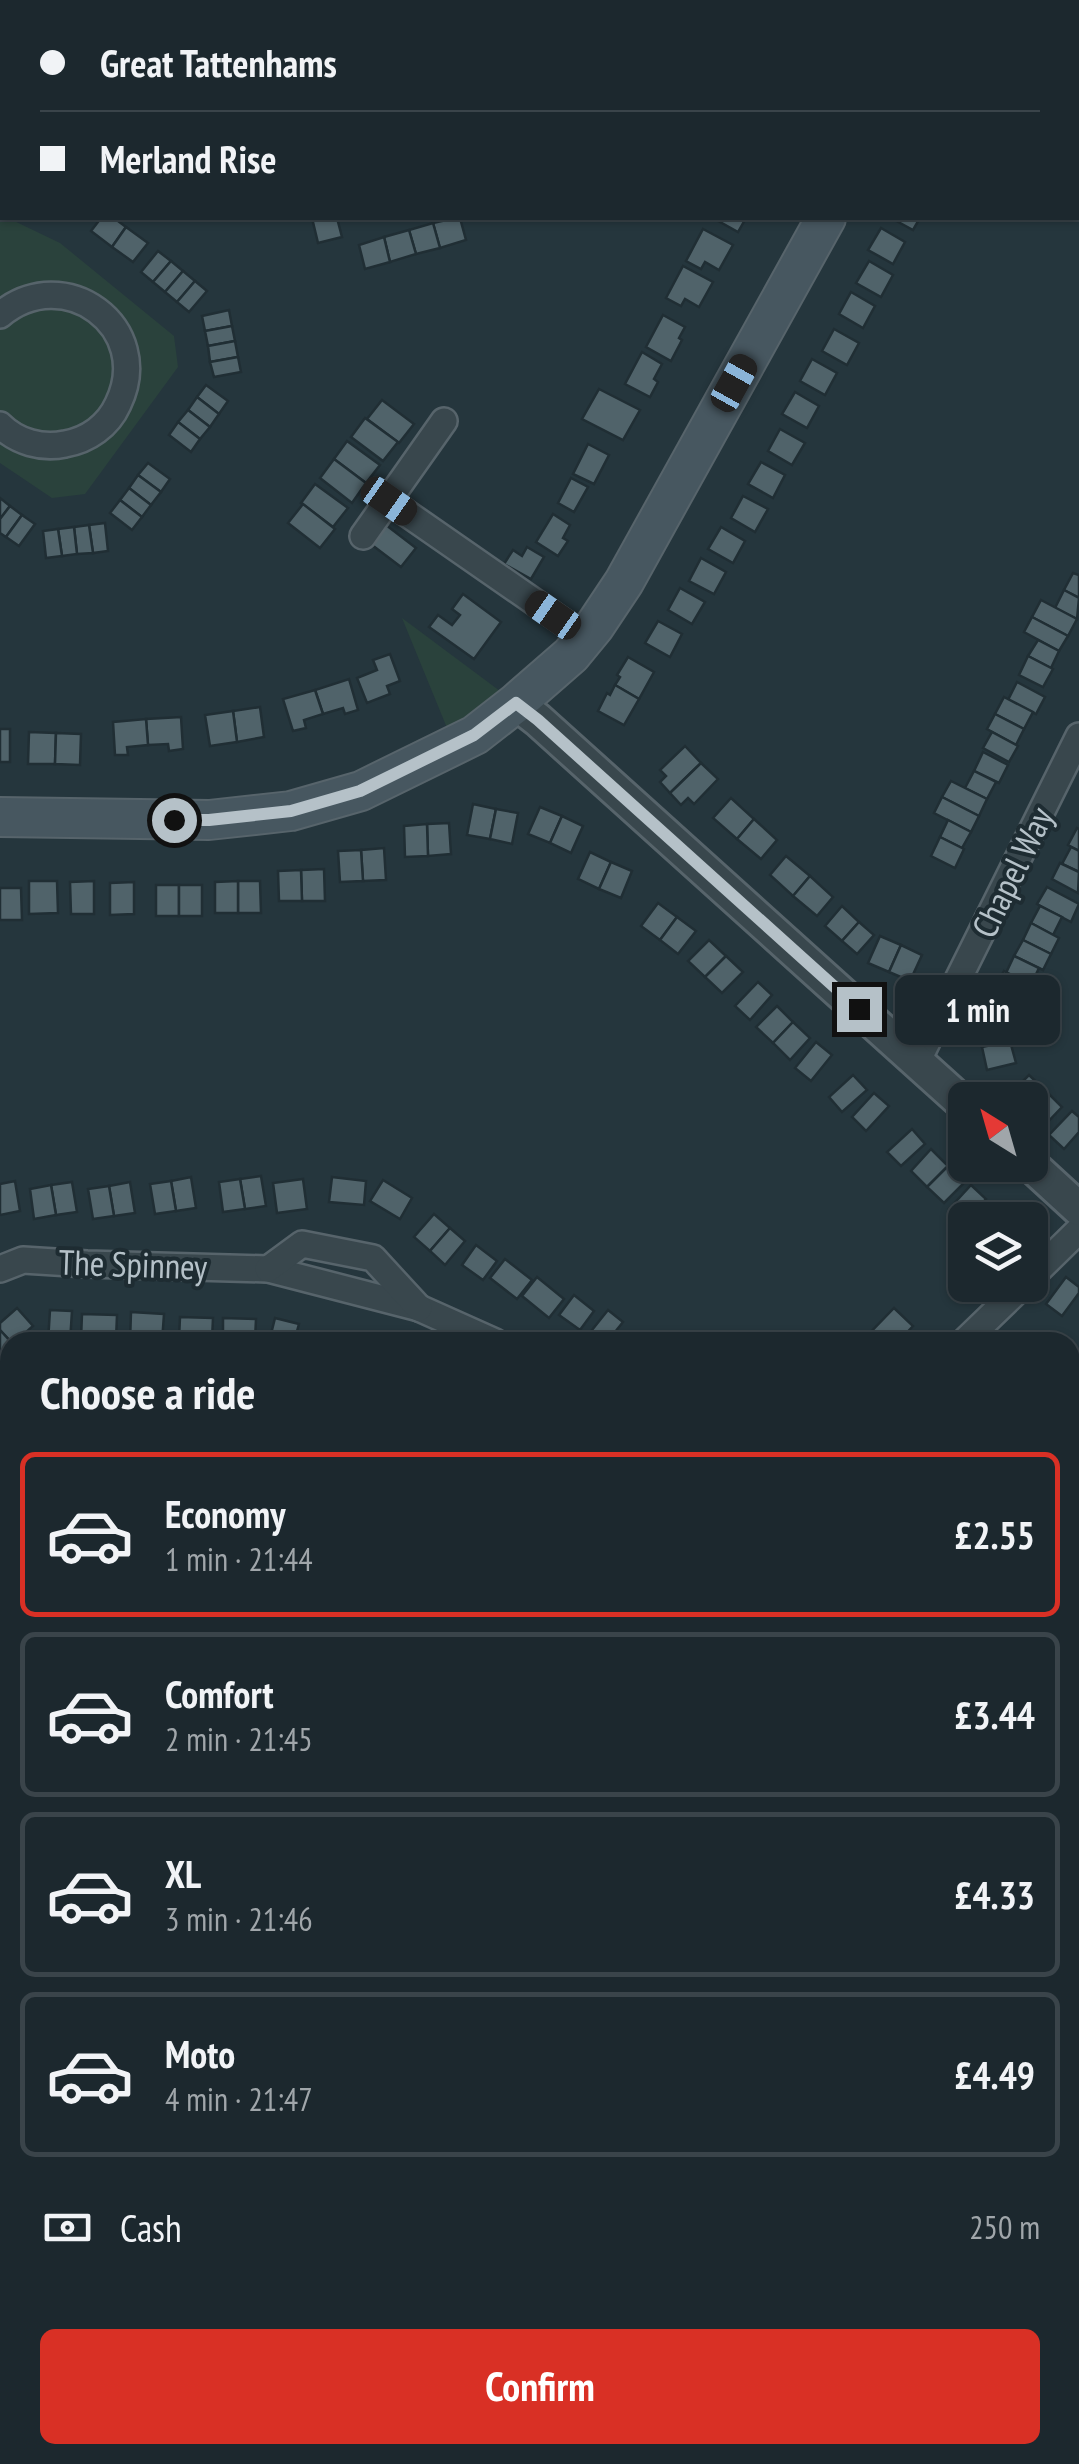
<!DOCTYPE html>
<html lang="en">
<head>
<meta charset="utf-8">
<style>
  body { margin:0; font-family:"PT Sans Narrow",sans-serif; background:#253036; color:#f1f3f6; height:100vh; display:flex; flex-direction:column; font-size:38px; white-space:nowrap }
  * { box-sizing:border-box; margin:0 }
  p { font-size:32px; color:#a0a6aa }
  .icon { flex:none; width:55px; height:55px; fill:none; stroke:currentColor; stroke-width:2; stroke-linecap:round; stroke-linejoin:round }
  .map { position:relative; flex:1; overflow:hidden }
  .panel { position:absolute; left:0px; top:1332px; width:1080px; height:1132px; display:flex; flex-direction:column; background:#1c282e; border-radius:30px 30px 0 0; box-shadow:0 2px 8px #0004,0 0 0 2px #3a444a }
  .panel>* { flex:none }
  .banner { position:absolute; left:0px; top:0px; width:1080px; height:220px; box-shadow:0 2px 8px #0004,0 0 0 2px #3a444a; display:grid; align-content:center; height:220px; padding:0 40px; background:#1c282e }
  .needle { width:65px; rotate:323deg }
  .buttons { position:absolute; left:948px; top:1082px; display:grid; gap:20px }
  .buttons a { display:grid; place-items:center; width:100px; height:100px; border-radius:15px; background:#1c282e; box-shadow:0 2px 8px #0004,0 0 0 2px #3a444a; font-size:50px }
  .end { position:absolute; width:45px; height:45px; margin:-22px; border:12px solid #b5c1c8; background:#111; box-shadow:0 0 0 5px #111 }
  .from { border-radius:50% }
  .bubble { position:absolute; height:70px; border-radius:15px; background:#1c282e; box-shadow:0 2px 8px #0004,0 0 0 2px #3a444a; font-size:32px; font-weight:800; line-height:70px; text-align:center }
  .car { position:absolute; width:30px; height:60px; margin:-30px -15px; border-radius:12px; box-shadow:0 0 8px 2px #0007; background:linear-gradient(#222 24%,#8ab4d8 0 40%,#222 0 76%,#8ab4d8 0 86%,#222 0) }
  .banner b { display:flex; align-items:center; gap:35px; height:95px; font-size:38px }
  .banner b+b { border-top:2px solid #3a444a }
  .banner i { width:25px; height:25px; background:#f1f3f6 }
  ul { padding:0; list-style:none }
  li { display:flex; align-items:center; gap:30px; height:165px; margin:0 20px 15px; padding:0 20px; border:5px solid #3a444a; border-radius:15px }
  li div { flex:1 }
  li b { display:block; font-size:38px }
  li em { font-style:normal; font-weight:800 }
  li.current { border-color:#d93025 }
  li>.icon { width:90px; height:90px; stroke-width:1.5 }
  h2 { padding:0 40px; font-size:45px; line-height:120px }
  .pay { display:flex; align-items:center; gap:25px; height:110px; padding:0 40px; font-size:38px }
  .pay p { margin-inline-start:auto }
  .cta { display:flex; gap:20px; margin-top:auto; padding:20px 40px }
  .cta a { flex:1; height:115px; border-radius:15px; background:#d93025; color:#fff; font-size:40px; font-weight:800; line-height:115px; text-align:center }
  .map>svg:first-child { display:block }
  .green { fill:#2a423c }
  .building { fill:#50636a; stroke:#202e34; stroke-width:2.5 }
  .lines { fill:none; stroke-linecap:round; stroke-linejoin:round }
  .minor-casing { stroke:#57646b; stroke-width:30 }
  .tertiary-casing { stroke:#57646b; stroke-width:38 }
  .secondary-casing { stroke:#57646b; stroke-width:42 }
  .minor { stroke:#39474d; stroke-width:25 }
  .tertiary { stroke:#39474d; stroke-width:32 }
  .secondary { stroke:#475760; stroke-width:38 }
  .rail-casing { stroke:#5b6c74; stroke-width:10 }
  .rail { stroke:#1e2c32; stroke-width:6; stroke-dasharray:19; stroke-linecap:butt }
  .route { stroke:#b5c1c8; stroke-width:12 }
  .labels { text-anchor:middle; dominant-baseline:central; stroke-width:8; stroke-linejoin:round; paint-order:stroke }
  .street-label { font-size:35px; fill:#b5c1c8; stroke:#1e2c32 }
</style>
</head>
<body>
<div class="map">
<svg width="1079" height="2464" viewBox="0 0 1079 2464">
  <rect width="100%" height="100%" fill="#25363d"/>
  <!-- green -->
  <g class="green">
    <polygon points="0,214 2,218 8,218 60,243 174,336 178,367 85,494 52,498 0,463"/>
    <polygon points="402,618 516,703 454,745"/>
    <polygon points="902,2455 919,2464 801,2463 844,2456"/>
  </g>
  <!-- building -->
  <g class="building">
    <polygon points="1006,0 1057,0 1055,2 1011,2"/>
    <polygon points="101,218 114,218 126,227 112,247 91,231"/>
    <polygon points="312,218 337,218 342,237 318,243"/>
    <polygon points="455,218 460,218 466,240 440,248 433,223"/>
    <polygon points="713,218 746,218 738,232"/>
    <polygon points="891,218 920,218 913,230"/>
    <polygon points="433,223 440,248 416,254 409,230"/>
    <polygon points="126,227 148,243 133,262 112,247"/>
    <polygon points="881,228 905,242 893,264 868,250"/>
    <polygon points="703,229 733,245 719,270 705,262 701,269 686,261"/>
    <polygon points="409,230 416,254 390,262 384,237"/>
    <polygon points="384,237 390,262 365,269 359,245"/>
    <polygon points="158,251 171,261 153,282 141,272"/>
    <polygon points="171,261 183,271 165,292 153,282"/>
    <polygon points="869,261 893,275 881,297 856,283"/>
    <polygon points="683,266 713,282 699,307 685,299 681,306 666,298"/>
    <polygon points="183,271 195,281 177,302 165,292"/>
    <polygon points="195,281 207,291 189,312 177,302"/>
    <polygon points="851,292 875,306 863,328 839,314"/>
    <polygon points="229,310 232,326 205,331 202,316"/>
    <polygon points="663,315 685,327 679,338 682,340 671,361 646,347"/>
    <polygon points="232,326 235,341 208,346 205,331"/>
    <polygon points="834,329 859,343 847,365 822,351"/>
    <polygon points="235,341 238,357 210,362 208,346"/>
    <polygon points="642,352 662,364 654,379 658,382 650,397 625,384"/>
    <polygon points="238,357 241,372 214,377 210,362"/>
    <polygon points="812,359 837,373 825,395 800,381"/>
    <polygon points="206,385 228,401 219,414 197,397"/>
    <polygon points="599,389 640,410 623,440 582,419"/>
    <polygon points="795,392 819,406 807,428 782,414"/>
    <polygon points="197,397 219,414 210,427 188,410"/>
    <polygon points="382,400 414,424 399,443 367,419"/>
    <polygon points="188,410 210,427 200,439 178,422"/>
    <polygon points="365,418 398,442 383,461 351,437"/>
    <polygon points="178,422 200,439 191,452 169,435"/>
    <polygon points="780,429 805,443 792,465 768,451"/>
    <polygon points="347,441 380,465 366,483 334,459"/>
    <polygon points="588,444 609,455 594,484 573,474"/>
    <polygon points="334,459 366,483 352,503 320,478"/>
    <polygon points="761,462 785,475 773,498 748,484"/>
    <polygon points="148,463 170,479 161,492 138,475"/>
    <polygon points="138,475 161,492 151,505 129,488"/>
    <polygon points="571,478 588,487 574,512 558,503"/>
    <polygon points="315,484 348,508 333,527 301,503"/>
    <polygon points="129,488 151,505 142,517 120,500"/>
    <polygon points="743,496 768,509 755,532 731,518"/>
    <polygon points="0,498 10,506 0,519"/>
    <polygon points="120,500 142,517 132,530 110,513"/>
    <polygon points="303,504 335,529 320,548 288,523"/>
    <polygon points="10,506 22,515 6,537 0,533 0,519"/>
    <polygon points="553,514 570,525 563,538 568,541 558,556 536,542"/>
    <polygon points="22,515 35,524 19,546 6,537"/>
    <polygon points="105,523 108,551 93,553 89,525"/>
    <polygon points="89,525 93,553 77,554 74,527"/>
    <polygon points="386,525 416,548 401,567 372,545"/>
    <polygon points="74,527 77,554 62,556 58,529"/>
    <polygon points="721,527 745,541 733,563 708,549"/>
    <polygon points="58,529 62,556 46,558 43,531"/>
    <polygon points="527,547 544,557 531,579 504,564 513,550 522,556"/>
    <polygon points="701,558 726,572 714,594 689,581"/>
    <polygon points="1073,573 1079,575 1079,598 1064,590"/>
    <polygon points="680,588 705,602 692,624 668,610"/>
    <polygon points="1064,590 1079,598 1077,619 1055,608"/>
    <polygon points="463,594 501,622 474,659 429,627 438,615 452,625 460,615 452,609"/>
    <polygon points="1041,600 1077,619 1068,636 1032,617"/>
    <polygon points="1032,617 1068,636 1059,651 1024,632"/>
    <polygon points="658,621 682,634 670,657 645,643"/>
    <polygon points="1038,640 1059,651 1051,668 1028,656"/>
    <polygon points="390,654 400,681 387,686 390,694 367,703 357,678 377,670 373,660"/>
    <polygon points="1028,656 1053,669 1043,687 1019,675"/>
    <polygon points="628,657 654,672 639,699 615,685 620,677 617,675"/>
    <polygon points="349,679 358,710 345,714 343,708 323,714 315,690"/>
    <polygon points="1017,682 1045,697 1036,714 1008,700"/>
    <polygon points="615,685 639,699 624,725 598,711 607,693 610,695"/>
    <polygon points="315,690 323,714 304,720 306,728 293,731 283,699"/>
    <polygon points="1004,697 1033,712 1024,729 995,714"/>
    <polygon points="260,707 264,737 237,742 233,711"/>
    <polygon points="233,711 237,742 210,746 205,715"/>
    <polygon points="995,714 1024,729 1016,745 987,729"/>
    <polygon points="181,717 183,749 169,751 168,744 148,745 146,719"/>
    <polygon points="146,719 148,745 127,747 128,755 115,755 113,722"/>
    <rect x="0" y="729" width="10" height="33"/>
    <polygon points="29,732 56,733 55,764 28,764"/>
    <polygon points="992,732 1018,746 1009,762 983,748"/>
    <polygon points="56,733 81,734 80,765 55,764"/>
    <polygon points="685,746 701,763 670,793 660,782 666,776 660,770"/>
    <polygon points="983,752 1008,765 999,783 974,771"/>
    <polygon points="701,763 718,779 694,804 688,798 681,805 670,793"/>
    <polygon points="974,771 996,782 987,799 965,788"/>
    <polygon points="951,781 987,799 979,816 942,797"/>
    <polygon points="942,797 979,816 971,832 934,813"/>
    <polygon points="731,798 754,819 737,839 713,818"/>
    <polygon points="473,804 496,809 490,839 467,835"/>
    <polygon points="540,807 562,816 550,843 528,834"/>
    <polygon points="496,809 518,813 512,844 490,839"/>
    <polygon points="562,816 583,826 571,853 550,843"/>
    <polygon points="754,819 777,840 761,859 737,839"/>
    <polygon points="948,820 971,832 962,848 940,837"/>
    <polygon points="449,823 451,854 428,856 427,824"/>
    <polygon points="427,824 428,856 405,857 404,826"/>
    <polygon points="1077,828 1079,829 1079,851 1068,845"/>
    <polygon points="940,837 964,849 955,868 931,856"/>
    <polygon points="1071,847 1079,851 1079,872 1062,864"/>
    <polygon points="384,848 386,880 363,881 361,850"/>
    <polygon points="361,850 363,881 340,882 338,851"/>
    <polygon points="590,852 611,862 599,889 578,879"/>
    <polygon points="786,856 810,876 793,896 770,875"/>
    <polygon points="611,862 632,871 621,898 599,889"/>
    <polygon points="1060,863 1079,872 1078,893 1052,879"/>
    <polygon points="324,869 325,901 302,901 301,870"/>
    <polygon points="301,870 302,901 279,901 278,871"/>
    <polygon points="810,876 833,897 817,916 793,896"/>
    <polygon points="29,881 57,881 58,913 29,914"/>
    <polygon points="94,881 94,914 71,914 70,882"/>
    <polygon points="238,881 260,881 261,913 238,913"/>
    <polygon points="238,881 238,913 215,913 215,882"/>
    <polygon points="134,882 134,914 110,915 110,883"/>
    <rect x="156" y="885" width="23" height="31"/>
    <rect x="179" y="885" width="23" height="31"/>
    <polygon points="1047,887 1079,904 1071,922 1037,904"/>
    <polygon points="0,888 21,888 22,920 0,920"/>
    <polygon points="658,903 677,917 660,940 641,926"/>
    <polygon points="842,906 859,922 842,941 825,926"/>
    <polygon points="1040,906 1062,917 1053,935 1031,923"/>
    <polygon points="677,917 696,931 678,954 660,940"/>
    <polygon points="859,922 874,935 857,954 842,941"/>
    <polygon points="1031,923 1059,938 1051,954 1023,940"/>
    <polygon points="880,936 901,945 889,972 868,963"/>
    <polygon points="709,940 726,956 705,977 688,961"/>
    <polygon points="1023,940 1051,954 1043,970 1014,956"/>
    <polygon points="901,945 922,955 910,981 889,972"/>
    <polygon points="726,956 743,972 722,993 705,977"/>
    <polygon points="1014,956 1039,968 1031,985 1006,973"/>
    <polygon points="1004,971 1031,985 1022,1003 994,989"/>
    <polygon points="758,982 772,995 750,1020 735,1006"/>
    <polygon points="777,1006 793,1022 773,1043 756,1027"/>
    <polygon points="1005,1018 1010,1041 982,1047 976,1024"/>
    <polygon points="793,1022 810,1038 790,1060 773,1043"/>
    <polygon points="1010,1041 1016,1063 987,1070 982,1047"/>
    <polygon points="816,1042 832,1055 811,1081 795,1068"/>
    <polygon points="853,1075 867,1090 842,1112 829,1097"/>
    <polygon points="1029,1075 1046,1091 1030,1107 1030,1100 1013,1100 1008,1096"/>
    <polygon points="1046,1091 1062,1107 1042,1128 1030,1117 1030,1107"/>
    <polygon points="874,1093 889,1106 866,1131 852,1117"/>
    <polygon points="1072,1111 1079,1117 1079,1132 1064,1149 1049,1135"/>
    <polygon points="912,1129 925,1144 901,1166 887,1152"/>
    <polygon points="931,1149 948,1166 927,1187 911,1171"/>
    <polygon points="948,1166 965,1182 944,1203 927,1187"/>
    <polygon points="261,1176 266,1206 245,1209 240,1179"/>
    <polygon points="191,1177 196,1208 176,1211 171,1181"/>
    <polygon points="332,1177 366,1181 364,1205 329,1202"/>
    <polygon points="240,1179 245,1209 223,1212 219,1182"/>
    <polygon points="303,1179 307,1209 277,1213 273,1183"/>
    <polygon points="383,1180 412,1198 400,1219 370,1201"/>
    <polygon points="15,1181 20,1211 0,1215 0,1184"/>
    <polygon points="171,1181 176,1211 155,1214 150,1184"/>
    <polygon points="72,1182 77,1212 56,1215 51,1185"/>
    <polygon points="130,1182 135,1213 114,1216 109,1186"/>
    <polygon points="51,1185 56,1215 34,1219 30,1189"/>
    <polygon points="971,1185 986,1199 963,1223 949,1209"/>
    <polygon points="109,1186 114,1216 93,1219 88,1189"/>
    <polygon points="434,1214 450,1228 430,1251 414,1237"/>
    <polygon points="450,1228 465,1241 445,1265 430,1251"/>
    <polygon points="476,1245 497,1261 483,1280 462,1265"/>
    <polygon points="505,1259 532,1280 517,1299 490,1278"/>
    <polygon points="537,1277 564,1299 549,1318 522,1296"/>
    <polygon points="1066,1277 1079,1287 1079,1293 1062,1316 1046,1304"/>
    <polygon points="574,1295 594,1311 580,1330 559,1315"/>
    <polygon points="17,1308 33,1326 15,1342 11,1342 0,1330 0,1323"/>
    <polygon points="894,1308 913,1326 898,1342 872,1342 866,1337"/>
    <polygon points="50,1310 72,1311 70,1342 48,1342"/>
    <polygon points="608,1310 623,1322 607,1342 597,1342 588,1335"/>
    <polygon points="131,1312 164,1314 162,1342 130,1342"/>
    <polygon points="82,1314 117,1315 116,1340 81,1339"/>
    <polygon points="180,1317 213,1318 212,1340 179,1339"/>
    <polygon points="223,1318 256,1319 255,1340 223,1339"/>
    <polygon points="275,1318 299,1324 294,1342 269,1342"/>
    <polygon points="0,1330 11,1342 10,1347 0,1356"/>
    <polygon points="8,1448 10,1481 1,1491 0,1457"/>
    <polygon points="5,1622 10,1627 10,1646 0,1656 0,1627"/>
    <polygon points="1079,1623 1079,1660 1070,1670 1070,1633"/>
    <polygon points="1074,2010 1079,2016 1079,2029 1070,2037 1070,2014"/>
    <polygon points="0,2120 10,2132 0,2141"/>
    <polygon points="10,2132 10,2161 0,2169 0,2141"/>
    <polygon points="1070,2273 1079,2281 1079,2292 1076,2295 1070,2290"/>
    <polygon points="0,2336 10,2345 10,2368 0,2359"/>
    <polygon points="312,2455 333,2455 336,2458 328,2464 301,2464"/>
    <polygon points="554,2455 593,2455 599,2461 596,2464 562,2464"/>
    <polygon points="606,2455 609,2455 617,2464 596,2464"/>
  </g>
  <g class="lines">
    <defs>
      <g id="minor">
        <polyline points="175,0 179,2"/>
        <polyline points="241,2 242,0"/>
        <polyline points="465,2 466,0"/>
        <path d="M 0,315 C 64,261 155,327 118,404 C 108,426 88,440 65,444 C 42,449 17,442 0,425"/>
        <polyline points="389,501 585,637"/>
        <polyline points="363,536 444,421"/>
        <polyline points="917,1062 1079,736"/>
        <polyline points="0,1269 23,1260 87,1264 268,1269 419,1308 495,1342"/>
        <polyline points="268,1269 302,1244 373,1258 419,1308"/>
        <polyline points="1030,1278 1079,1230"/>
        <polyline points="964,1342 1023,1285"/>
        <polyline points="0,1535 10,1545"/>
        <polyline points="1070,1745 1079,1735"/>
        <polyline points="1070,1884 1079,1902"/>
        <polyline points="0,2037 10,2041"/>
        <polyline points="1070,2342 1079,2347"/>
        <polyline points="368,2455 375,2464"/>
        <polyline points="663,2455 671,2464"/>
        <polyline points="902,2455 919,2464"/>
        <polyline points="700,2464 726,2455"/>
      </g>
      <g id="tertiary">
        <polyline points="516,703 538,720 965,1105"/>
        <polyline points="1030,1164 1079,1209"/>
      </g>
      <g id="secondary">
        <polyline points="946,2 947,0"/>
        <polyline points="0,817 209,820 291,811 361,791 475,735 516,703 571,655 594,627 624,582 826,218"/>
      </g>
    </defs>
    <!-- minor casing -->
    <use href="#minor" class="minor-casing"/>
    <!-- tertiary casing -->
    <use href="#tertiary" class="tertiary-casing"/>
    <!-- secondary casing -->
    <use href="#secondary" class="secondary-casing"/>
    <!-- minor -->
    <use href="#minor" class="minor"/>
    <!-- tertiary -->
    <use href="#tertiary" class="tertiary"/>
    <!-- secondary -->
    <use href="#secondary" class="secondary"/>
    <defs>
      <g id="rail">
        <polyline points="0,1962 10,1972"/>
        <polyline points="427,2455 434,2464"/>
      </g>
    </defs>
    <!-- rail casing -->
    <use href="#rail" class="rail-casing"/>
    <!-- rail -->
    <use href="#rail" class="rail"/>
  </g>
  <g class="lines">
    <!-- route -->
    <polyline class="route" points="174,820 209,820 291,811 360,791 474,735 516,703 538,720 859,1009"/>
  </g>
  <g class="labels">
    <!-- street labels -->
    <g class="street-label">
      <text transform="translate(1012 872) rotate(-64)">Chapel Way</text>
      <text transform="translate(133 1264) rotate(2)">The Spinney</text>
    </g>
  </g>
</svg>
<div class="buttons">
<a><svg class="needle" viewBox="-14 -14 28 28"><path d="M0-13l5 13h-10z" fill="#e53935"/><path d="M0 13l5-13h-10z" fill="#a0a6aa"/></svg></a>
<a><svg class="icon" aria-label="layers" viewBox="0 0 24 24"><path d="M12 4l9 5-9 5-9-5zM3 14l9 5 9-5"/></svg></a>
</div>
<i class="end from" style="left:174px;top:820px"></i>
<i class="end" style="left:859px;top:1009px"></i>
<div class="bubble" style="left:895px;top:975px;width:165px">1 min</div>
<i class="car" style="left:734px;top:383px;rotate:29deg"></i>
<i class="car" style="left:389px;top:501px;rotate:125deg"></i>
<i class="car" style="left:553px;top:615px;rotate:305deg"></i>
<div class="banner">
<b><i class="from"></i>Great Tattenhams</b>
<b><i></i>Merland Rise</b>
</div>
<section class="panel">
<h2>Choose a ride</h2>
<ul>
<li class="current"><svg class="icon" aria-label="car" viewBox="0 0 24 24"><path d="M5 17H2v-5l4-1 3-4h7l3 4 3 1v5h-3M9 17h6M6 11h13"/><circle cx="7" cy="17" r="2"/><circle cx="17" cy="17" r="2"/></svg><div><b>Economy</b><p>1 min · 21:44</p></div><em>£2.55</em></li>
<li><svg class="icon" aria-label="car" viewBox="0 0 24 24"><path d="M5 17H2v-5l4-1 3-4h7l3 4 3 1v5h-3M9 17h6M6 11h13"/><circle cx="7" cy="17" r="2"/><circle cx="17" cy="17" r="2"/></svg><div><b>Comfort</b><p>2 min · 21:45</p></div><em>£3.44</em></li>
<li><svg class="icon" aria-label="car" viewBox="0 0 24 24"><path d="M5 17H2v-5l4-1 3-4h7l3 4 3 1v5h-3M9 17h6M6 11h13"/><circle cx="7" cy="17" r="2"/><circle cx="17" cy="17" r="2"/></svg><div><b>XL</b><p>3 min · 21:46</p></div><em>£4.33</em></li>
<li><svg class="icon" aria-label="car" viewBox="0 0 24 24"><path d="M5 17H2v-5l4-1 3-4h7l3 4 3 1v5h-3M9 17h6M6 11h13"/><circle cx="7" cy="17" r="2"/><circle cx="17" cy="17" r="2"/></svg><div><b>Moto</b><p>4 min · 21:47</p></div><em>£4.49</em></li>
</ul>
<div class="pay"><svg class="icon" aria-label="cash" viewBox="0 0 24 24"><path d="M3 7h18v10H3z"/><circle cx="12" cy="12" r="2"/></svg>Cash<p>250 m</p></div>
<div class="cta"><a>Confirm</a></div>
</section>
</div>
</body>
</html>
